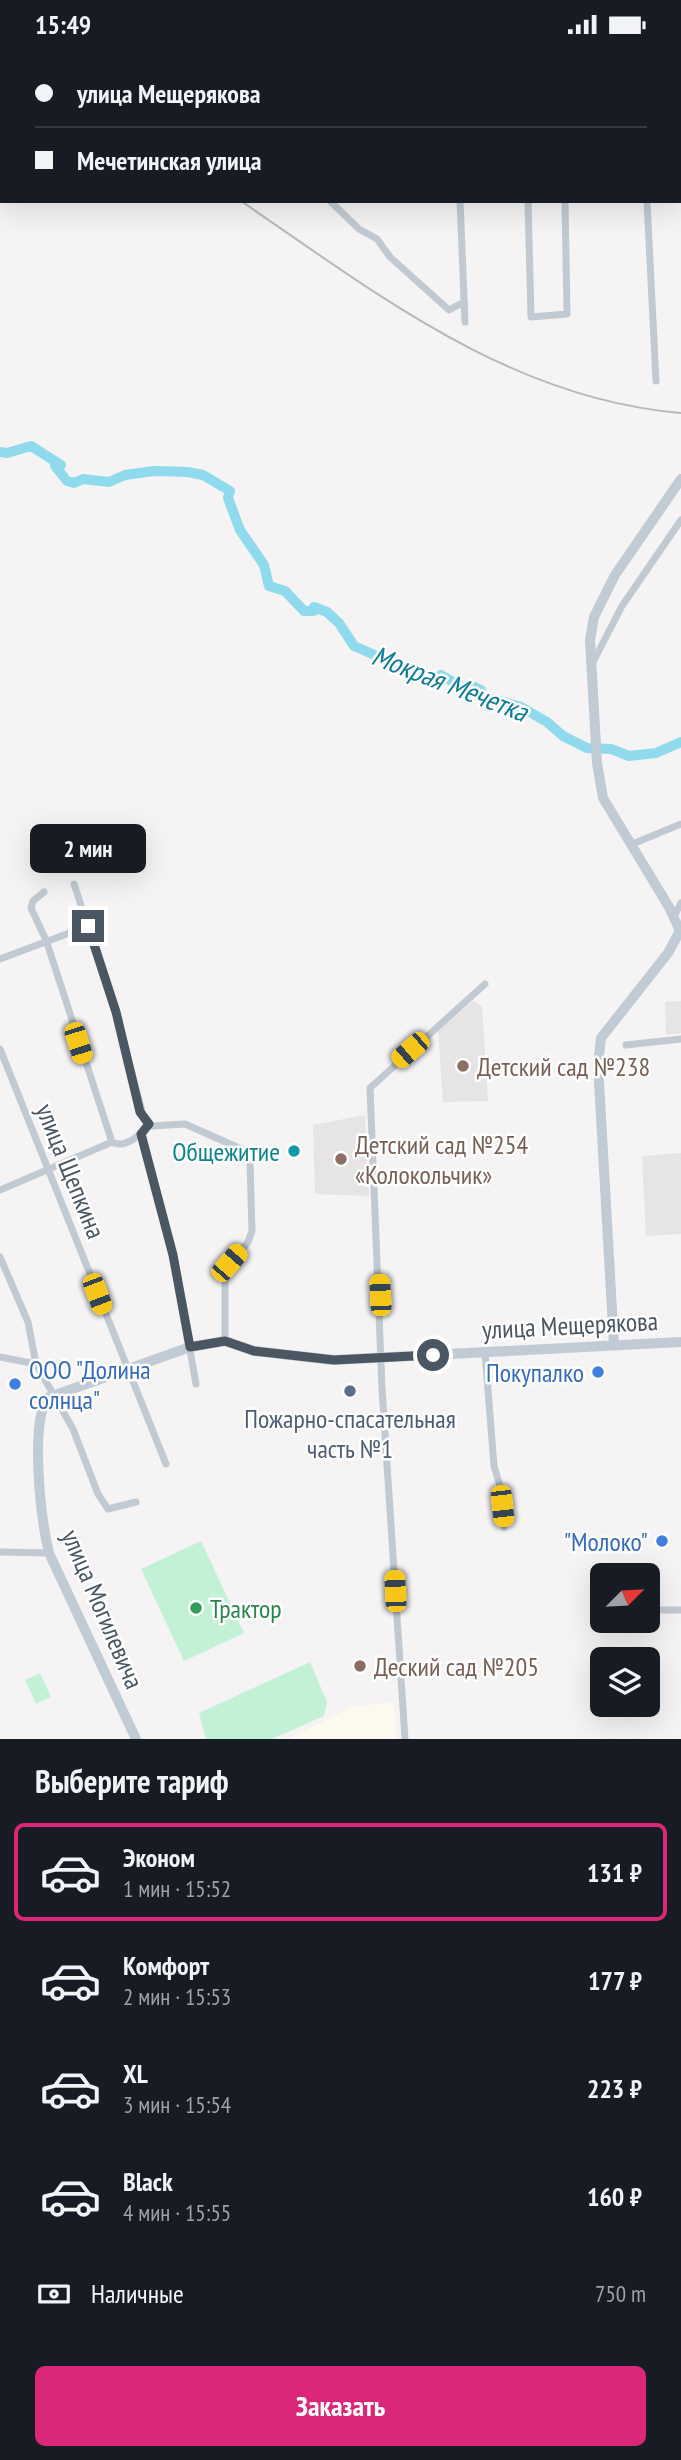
<!DOCTYPE html>
<html lang="ru">
<head>
<meta charset="utf-8">
<style>
  body { margin:0; font-family:"PT Sans Narrow",sans-serif; background:#20242c; color:#f1f3f6; height:100vh; display:flex; flex-direction:column; font-size:26px; white-space:nowrap }
  * { box-sizing:border-box; margin:0 }
  p { font-size:23px; color:#9ea1a6 }
  .icon { flex:none; width:38px; height:38px; fill:none; stroke:currentColor; stroke-width:2; stroke-linecap:round; stroke-linejoin:round }
  .map { position:relative; height:1690px; overflow:hidden }
  .drawer { display:flex; flex-direction:column; background:#171b24; flex:1 }
  .drawer>* { flex:none }
  .banner { position:absolute; left:0px; top:0px; width:682px; height:154px; box-shadow:0 7px 28px #0002; display:grid; align-content:center; height:154px; padding:0 35px; background:#171b24 }
  .needle { width:46px; rotate:66deg }
  .buttons { position:absolute; left:590px; top:1514px; display:grid; gap:14px }
  .buttons a { display:grid; place-items:center; width:70px; height:70px; border-radius:10px; background:#171b24; box-shadow:0 7px 28px #0002; font-size:35px }
  .end { position:absolute; width:32px; height:32px; margin:-16px; border:9px solid #4a5661; background:#fff; box-shadow:0 0 0 4px #fff }
  .from { border-radius:50% }
  .bubble { position:absolute; height:49px; border-radius:10px; background:#171b24; box-shadow:0 7px 28px #0002; font-size:23px; font-weight:800; line-height:49px; text-align:center }
  .car { position:absolute; width:21px; height:42px; margin:-21px -10px; border-radius:9px; box-shadow:0 0 5px 2px #0007; background:linear-gradient(#f5c518 24%,#345 0 40%,#f5c518 0 76%,#345 0 86%,#f5c518 0) }
  .banner b { display:flex; align-items:center; gap:24px; height:66px; font-size:26px }
  .banner b+b { border-top:2px solid #363941 }
  .banner i { width:18px; height:18px; background:#f1f3f6 }
  ul { padding:0; list-style:none }
  li { display:flex; align-items:center; gap:21px; height:98px; margin:0 14px 10px; padding:0 21px; border:4px solid transparent; border-radius:10px }
  li div { flex:1 }
  li b { display:block; font-size:26px }
  li em { font-style:normal; font-weight:800 }
  li.selected { border-color:#db2777 }
  li>.icon { width:63px; height:63px; stroke-width:1.5 }
  h2 { padding:0 35px; font-size:32px; line-height:84px }
  .pay { display:flex; align-items:center; gap:18px; height:77px; padding:0 35px; font-size:26px }
  .pay p { margin-inline-start:auto }
  .primary-button { display:flex; gap:14px; margin-top:auto; padding:14px 35px }
  .primary-button a { flex:1; height:80px; border-radius:10px; background:#db2777; color:#fff; font-size:28px; font-weight:800; line-height:80px; text-align:center }
  .status { display:flex; justify-content:space-between; align-items:center; height:49px; padding:0 35px; background:#171b24; direction:ltr }
  .status svg { height:19px; fill:currentColor }
  .map>svg:first-child { display:block }
  .commercial { fill:#fdf9ef }
  .education { fill:#e6e4e5 }
  .green { fill:#c3f1d5 }
  .lines { fill:none; stroke-linecap:round; stroke-linejoin:round }
  .river { stroke:#90daee; stroke-width:10 }
  .street { stroke:#c1cad2; stroke-width:7 }
  .secondary { stroke:#c1cbd6; stroke-width:10 }
  .rail { stroke:#b5b8bd; stroke-width:2 }
  .route { stroke:#4a5661; stroke-width:9 }
  .education-dot { fill:#8d6e63; stroke:#fff; stroke-width:2.5 }
  .culture-dot { fill:#0f9aa8; stroke:#fff; stroke-width:2.5 }
  .shop-dot { fill:#3f7fe0; stroke:#fff; stroke-width:2.5 }
  .service-dot { fill:#5c6f8a; stroke:#fff; stroke-width:2.5 }
  .leisure-dot { fill:#2e9e5b; stroke:#fff; stroke-width:2.5 }
  .labels { text-anchor:middle; dominant-baseline:central; stroke-width:5; stroke-linejoin:round; paint-order:stroke }
  .education-label { font-size:26px; fill:#785e54; stroke:#fff; text-anchor:start }
  .culture-label { font-size:26px; fill:#0d838f; stroke:#fff; text-anchor:end }
  .street-label { font-size:26px; fill:#4a5661; stroke:#fff }
  .shop-label { font-size:26px; fill:#366cbe; stroke:#fff; text-anchor:end }
  .service-label { font-size:26px; fill:#4e5e75; stroke:#fff }
  .leisure-label { font-size:26px; fill:#27864d; stroke:#fff; text-anchor:start }
  .water-label { font-size:28px; font-style:italic; fill:#0c7c9b; stroke:#fff }
</style>
</head>
<body>
<div class="status"><b>15:49</b><svg viewBox="0 0 49 12"><path d="M0 12V9h3v3zM5 12V6h3v6zM10 12V3h3v9zM15 12V0h3v12zM26 1h20v11H26zM47 4h2v5h-2z"/></svg></div>
<div class="map">
<svg width="681" height="1690" viewBox="0 0 681 1690">
  <rect width="100%" height="100%" fill="#f5f3f3"/>
  <!-- commercial -->
  <polygon class="commercial" points="393,1653 397,1690 289,1690 352,1658"/>
  <!-- education -->
  <g class="education">
    <polygon points="473,952 482,958 488,1052 443,1053 438,982"/>
    <polygon points="681,952 681,984 666,986 665,953"/>
    <polygon points="365,1066 369,1147 315,1145 313,1076"/>
    <polygon points="681,1104 681,1185 646,1187 642,1107"/>
  </g>
  <!-- green -->
  <g class="green">
    <polygon points="201,1492 244,1584 184,1612 141,1520"/>
    <polygon points="310,1613 327,1653 324,1667 272,1690 206,1690 199,1664"/>
    <polygon points="40,1624 51,1648 36,1655 25,1631"/>
  </g>
  <g class="lines">
    <!-- river -->
    <polyline class="river" points="0,403 7,404 31,397 61,416 55,417 67,432 74,434 83,430 109,433 125,426 154,422 188,423 203,426 230,442 228,449 240,481 264,516 269,537 285,542 304,562 314,562 314,558 327,563 339,574 354,597 409,621 439,629 441,626 462,638 472,637 481,641 483,647 521,658 547,673 563,687 587,699 611,700 629,707 656,704 681,693"/>
    <!-- street -->
    <g class="street">
      <polyline points="167,0 169,2"/>
      <polyline points="260,0 262,2"/>
      <polyline points="347,0 349,2"/>
      <polyline points="452,0 452,2"/>
      <polyline points="514,0 514,2"/>
      <polyline points="552,2 578,0"/>
      <polyline points="330,152 359,180 377,190 390,208 449,261 464,253"/>
      <polyline points="460,152 465,273"/>
      <polyline points="528,152 531,268 567,265 565,152"/>
      <polyline points="647,152 656,332"/>
      <polyline points="593,613 622,557 681,471"/>
      <polyline points="630,796 681,775"/>
      <polyline points="74,835 116,963 144,1070 152,1077 185,1075 246,1102 250,1113 252,1182 248,1193 225,1222 225,1292"/>
      <polyline points="44,843 33,852 31,859 46,891 112,1093"/>
      <polyline points="674,867 681,854"/>
      <polyline points="0,910 88,877"/>
      <polyline points="626,996 681,990"/>
      <polyline points="0,1000 166,1415"/>
      <polyline points="141,1085 173,1206 196,1335"/>
      <path d="M 0,1141 L 112,1093 C 125,1100 141,1086 149,1075"/>
      <polyline points="0,1208 28,1273 36,1315 73,1380 98,1445 108,1460 136,1453"/>
      <polyline points="485,1303 494,1417 500,1437 504,1478"/>
      <polyline points="0,1308 36,1315"/>
      <polyline points="0,1503 49,1504"/>
      <polyline points="657,1561 681,1561"/>
      <polyline points="405,1690 382,1339 370,1039 485,935"/>
    </g>
    <!-- secondary -->
    <g class="secondary">
      <polyline points="614,1296 598,1015 601,989 668,904 680,882 669,858 603,749 597,714 590,591 594,568 615,526 681,430"/>
      <path d="M 136,1690 L 49,1504 C 41,1471 30,1378 47,1349 L 190,1298 L 225,1292 L 254,1302 L 334,1311 L 681,1293"/>
    </g>
    <!-- rail -->
    <g class="rail">
      <polyline points="57,0 59,2"/>
      <path d="M 241,152 C 377,245 511,350 681,364"/>
    </g>
  </g>
  <g class="lines">
    <!-- route -->
    <polyline class="route" points="88,877 116,963 140,1063 149,1075 141,1085 173,1206 190,1298 225,1292 254,1302 334,1311 433,1306"/>
  </g>
  <!-- markers -->
  <g class="education-dot">
    <circle cx="463" cy="1017" r="7"/>
    <circle cx="341" cy="1110" r="7"/>
    <circle cx="360" cy="1617" r="7"/>
  </g>
  <circle class="culture-dot" cx="294" cy="1102" r="7"/>
  <g class="shop-dot">
    <circle cx="598" cy="1323" r="7"/>
    <circle cx="15" cy="1335" r="7"/>
    <circle cx="662" cy="1492" r="7"/>
  </g>
  <circle class="service-dot" cx="350" cy="1342" r="7"/>
  <circle class="leisure-dot" cx="196" cy="1559" r="7"/>
  <g class="labels">
    <!-- education labels -->
    <g class="education-label">
      <text x="477" y="1017">Детский сад №238</text>
      <text x="355" y="1095">Детский сад №254<tspan x="355" dy="30">«Колокольчик»</tspan></text>
      <text x="374" y="1617">Деский сад №205</text>
    </g>
    <!-- culture labels -->
    <g class="culture-label">
      <text x="280" y="1102">Общежитие</text>
    </g>
    <!-- street labels -->
    <g class="street-label">
      <text transform="translate(71 1122) rotate(68)">улица Щепкина</text>
      <text transform="translate(570 1276) rotate(-3)">улица Мещерякова</text>
      <text transform="translate(103 1560) rotate(67)">улица Могилевича</text>
    </g>
    <!-- shop labels -->
    <g class="shop-label">
      <text x="29" y="1320" text-anchor="start">ООО "Долина<tspan x="29" dy="30">солнца"</tspan></text>
      <text x="584" y="1323">Покупалко</text>
      <text x="648" y="1492">"Молоко"</text>
    </g>
    <!-- service labels -->
    <g class="service-label">
      <text x="350" y="1369">Пожарно-спасательная<tspan x="350" dy="30">часть №1</tspan></text>
    </g>
    <!-- leisure labels -->
    <g class="leisure-label">
      <text x="210" y="1559">Трактор</text>
    </g>
    <!-- water labels -->
    <g class="water-label">
      <text transform="translate(450 634) rotate(21)">Мокрая Мечетка</text>
    </g>
  </g>
</svg>
<div class="buttons">
<a><svg class="needle" viewBox="-14 -14 28 28"><path d="M0-13l5 13h-10z" fill="#e53935"/><path d="M0 13l5-13h-10z" fill="#9ea1a6"/></svg></a>
<a><svg class="icon" aria-label="layers" viewBox="0 0 24 24"><path d="M12 4l9 5-9 5-9-5zM3 14l9 5 9-5"/></svg></a>
</div>
<i class="end from" style="left:433px;top:1306px"></i>
<i class="end" style="left:88px;top:877px"></i>
<div class="bubble" style="left:30px;top:775px;width:116px">2 мин</div>
<i class="car" style="left:78px;top:994px;rotate:162deg"></i>
<i class="car" style="left:410px;top:1001px;rotate:229deg"></i>
<i class="car" style="left:229px;top:1214px;rotate:41deg"></i>
<i class="car" style="left:97px;top:1245px;rotate:159deg"></i>
<i class="car" style="left:380px;top:1246px;rotate:357deg"></i>
<i class="car" style="left:502px;top:1457px;rotate:174deg"></i>
<i class="car" style="left:395px;top:1542px;rotate:357deg"></i>
<div class="banner">
<b><i class="from"></i>улица Мещерякова</b>
<b><i></i>Мечетинская улица</b>
</div>
</div>
<section class="drawer">
<h2>Выберите тариф</h2>
<ul>
<li class="selected"><svg class="icon" aria-label="car" viewBox="0 0 24 24"><path d="M5 17H2v-5l4-1 3-4h7l3 4 3 1v5h-3M9 17h6M6 11h13"/><circle cx="7" cy="17" r="2"/><circle cx="17" cy="17" r="2"/></svg><div><b>Эконом</b><p>1 мин · 15:52</p></div><em>131 ₽</em></li>
<li><svg class="icon" aria-label="car" viewBox="0 0 24 24"><path d="M5 17H2v-5l4-1 3-4h7l3 4 3 1v5h-3M9 17h6M6 11h13"/><circle cx="7" cy="17" r="2"/><circle cx="17" cy="17" r="2"/></svg><div><b>Комфорт</b><p>2 мин · 15:53</p></div><em>177 ₽</em></li>
<li><svg class="icon" aria-label="car" viewBox="0 0 24 24"><path d="M5 17H2v-5l4-1 3-4h7l3 4 3 1v5h-3M9 17h6M6 11h13"/><circle cx="7" cy="17" r="2"/><circle cx="17" cy="17" r="2"/></svg><div><b>XL</b><p>3 мин · 15:54</p></div><em>223 ₽</em></li>
<li><svg class="icon" aria-label="car" viewBox="0 0 24 24"><path d="M5 17H2v-5l4-1 3-4h7l3 4 3 1v5h-3M9 17h6M6 11h13"/><circle cx="7" cy="17" r="2"/><circle cx="17" cy="17" r="2"/></svg><div><b>Black</b><p>4 мин · 15:55</p></div><em>160 ₽</em></li>
</ul>
<div class="pay"><svg class="icon" aria-label="cash" viewBox="0 0 24 24"><path d="M3 7h18v10H3z"/><circle cx="12" cy="12" r="2"/></svg>Наличные<p>750 m</p></div>
<div class="primary-button"><a>Заказать</a></div>
</section>
</body>
</html>
